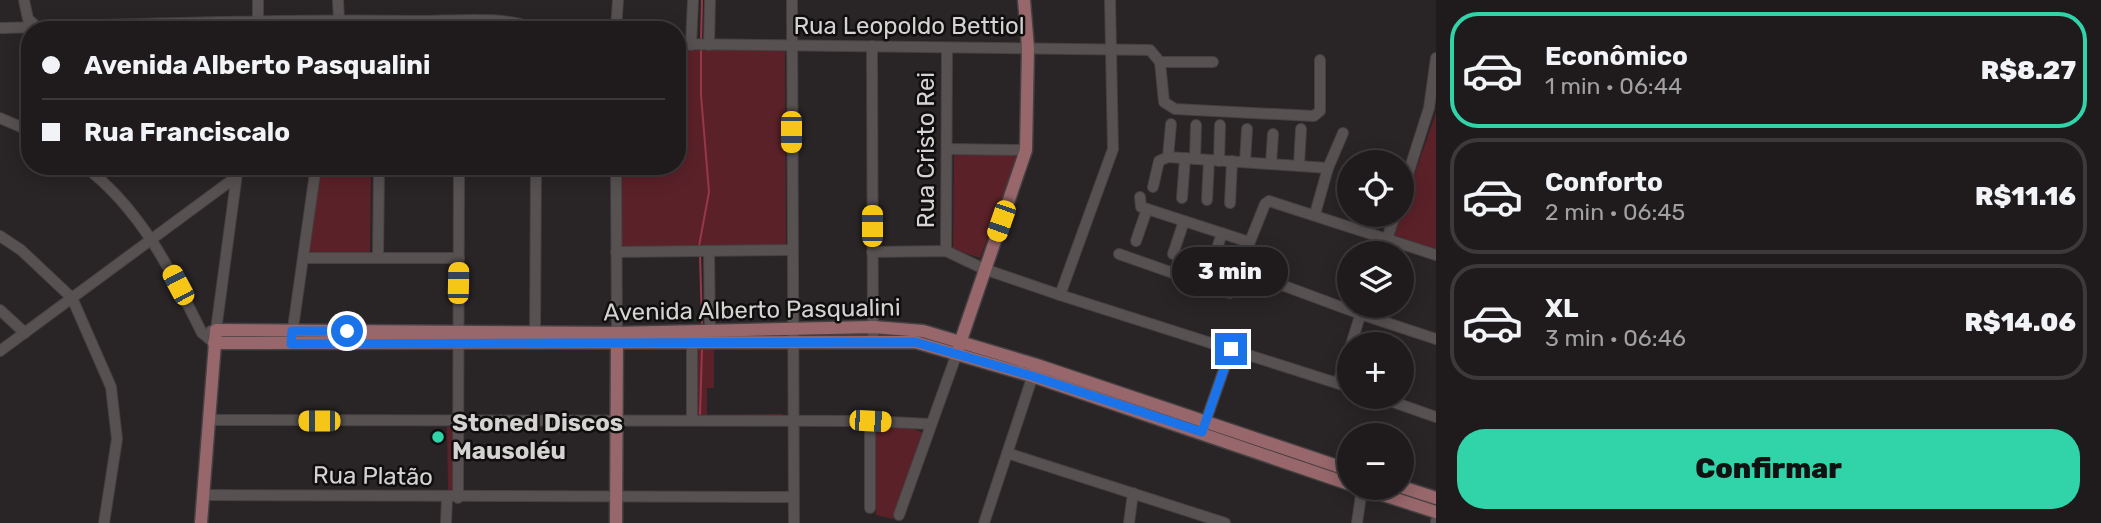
<!DOCTYPE html>
<html lang="pt">
<head>
<meta charset="utf-8">
<style>
  body { margin:0; font-family:Rubik,sans-serif; background:#272425; color:#f1f3f6; height:100vh; display:flex; flex-direction:column; font-size:26px; white-space:nowrap }
  * { box-sizing:border-box; margin:0 }
  p { font-size:23px; color:#a1a1a3 }
  .icon { flex:none; width:38px; height:38px; fill:none; stroke:currentColor; stroke-width:2; stroke-linecap:round; stroke-linejoin:round }
  .map { position:relative; flex:1; overflow:hidden }
  .details { display:flex; flex-direction:column; background:#1f1b1c; width:665px }
  .details>* { flex:none }
  .banner { position:absolute; left:21px; top:21px; width:665px; height:154px; border-radius:28px; box-shadow:0 4px 18px #0003,0 0 0 2px #3c393b; display:grid; align-content:center; height:154px; padding:0 21px; background:#1f1b1c }
  .fabs { position:absolute; left:1337px; top:150px; display:grid; gap:14px }
  .fabs a { display:grid; place-items:center; width:77px; height:77px; border-radius:50%; background:#1f1b1c; box-shadow:0 4px 18px #0003,0 0 0 2px #3c393b; font-size:35px }
  .end { position:absolute; width:32px; height:32px; margin:-16px; border:9px solid #1a73e8; background:#fff; box-shadow:0 0 0 4px #fff }
  .from { border-radius:50% }
  .bubble { position:absolute; height:49px; border-radius:24px; background:#1f1b1c; box-shadow:0 4px 18px #0003,0 0 0 2px #3c393b; font-size:23px; font-weight:800; line-height:49px; text-align:center }
  .car { position:absolute; width:21px; height:42px; margin:-21px -10px; border-radius:9px; box-shadow:0 0 5px 2px #0007; background:linear-gradient(#f5c518 24%,#345 0 40%,#f5c518 0 76%,#345 0 86%,#f5c518 0) }
  .banner b { display:flex; align-items:center; gap:24px; height:66px; font-size:26px }
  .banner b+b { border-top:2px solid #3c393b }
  .banner i { width:18px; height:18px; background:#f1f3f6 }
  ul { padding:12px 0 0; list-style:none }
  li { display:flex; align-items:center; gap:21px; height:116px; margin:0 14px 10px; padding:0 7px; border:4px solid #3c393b; border-radius:28px }
  li div { flex:1 }
  li b { display:block; font-size:26px }
  li em { font-style:normal; font-weight:800 }
  li.current { border-color:#31d4a9 }
  li>.icon { width:63px; height:63px; stroke-width:1.5 }
  .cta { display:flex; gap:14px; margin-top:auto; padding:14px 21px }
  .cta a { flex:1; height:80px; border-radius:28px; background:#31d4a9; color:#111; font-size:28px; font-weight:800; line-height:80px; text-align:center }
  main { display:flex; flex:1; min-height:0 }
  .map>svg:first-child { display:block }
  .green { fill:#5b2129 }
  .lines { fill:none; stroke-linecap:round; stroke-linejoin:round }
  .stream { stroke:#983747; stroke-width:2 }
  .minor-casing { stroke:#454041; stroke-width:12 }
  .major-casing { stroke:#454041; stroke-width:15 }
  .minor { stroke:#575152; stroke-width:10 }
  .major { stroke:#97676b; stroke-width:12 }
  .route { stroke:#1a73e8; stroke-width:9 }
  .poi-dot { fill:#31d4a9; stroke:#100e0e; stroke-width:2.5 }
  .labels { text-anchor:middle; dominant-baseline:central; stroke-width:5; stroke-linejoin:round; paint-order:stroke }
  .street-label { font-size:24px; fill:#d5d2d2; stroke:#100e0e }
  .poi-label { font-size:24px; font-weight:bold; fill:#d5d2d2; stroke:#100e0e; text-anchor:start }
</style>
</head>
<body>
<main>
<div class="map">
<svg width="1436" height="523" viewBox="0 0 1436 523">
  <rect width="100%" height="100%" fill="#292425"/>
  <!-- green -->
  <g class="green">
    <polygon points="677,50 785,50 786,247 620,247 620,166 677,166"/>
    <polygon points="1436,113 1436,249 1393,235"/>
    <polygon points="954,153 1020,154 980,258 953,249"/>
    <polygon points="371,172 370,252 309,252 319,173"/>
    <polygon points="690,347 714,347 714,388 707,388 707,415 782,414 782,417 689,415"/>
    <polygon points="453,426 453,490 448,490 447,427"/>
    <polygon points="875,426 907,426 923,433 893,519 876,515"/>
  </g>
  <g class="lines">
    <!-- stream -->
    <g class="stream">
      <polyline points="701,41 702,0"/>
      <polyline points="699,246 709,192 701,95 701,50"/>
      <polyline points="700,255 702,324"/>
      <polyline points="700,414 702,349"/>
    </g>
    <defs>
      <g id="minor">
        <polyline points="24,0 28,19 37,27"/>
        <polyline points="258,0 258,30"/>
        <polyline points="338,0 339,20"/>
        <polyline points="792,0 794,523"/>
        <path d="M 0,28 C 140,24 280,19 421,21 C 450,21 512,15 536,30"/>
        <polyline points="616,30 618,0"/>
        <polyline points="677,44 1150,50 1160,62 1164,102 1175,109 1314,116 1320,111 1320,60"/>
        <polyline points="691,45 693,0"/>
        <polyline points="709,45 710,0"/>
        <polyline points="872,46 873,341"/>
        <polyline points="1160,62 1213,62"/>
        <polyline points="0,118 30,131"/>
        <polyline points="949,149 1026,150"/>
        <polyline points="1168,157 1171,124"/>
        <polyline points="1195,159 1196,125"/>
        <polyline points="1219,161 1220,125"/>
        <polyline points="1245,162 1247,129"/>
        <polyline points="1271,164 1273,134"/>
        <polyline points="1299,165 1301,129"/>
        <path d="M 84,166 C 140,208 172,272 202,333 L 214,343"/>
        <polyline points="367,166 536,168"/>
        <polyline points="616,166 617,333"/>
        <polyline points="1153,187 1159,161 1168,157 1328,168"/>
        <polyline points="1402,193 1429,108 1436,58"/>
        <polyline points="1140,197 1141,207 1249,242"/>
        <polyline points="1182,198 1185,158"/>
        <polyline points="1207,200 1209,160"/>
        <polyline points="1230,203 1232,161"/>
        <polyline points="1315,214 1328,168 1343,133"/>
        <polyline points="0,236 21,250 72,298 111,387 117,439 104,523"/>
        <polyline points="1136,241 1147,209"/>
        <polyline points="709,251 710,335"/>
        <polyline points="946,251 947,48"/>
        <polyline points="616,252 792,250"/>
        <polyline points="872,252 946,251 984,269 1060,295 1349,387"/>
        <polyline points="1119,254 1230,293 1236,289 1242,272"/>
        <polyline points="1173,254 1184,221"/>
        <polyline points="1382,254 1395,215"/>
        <polyline points="1436,255 1269,201 1265,204 1239,269 1360,314 1436,339"/>
        <polyline points="303,258 459,258"/>
        <polyline points="378,258 379,166"/>
        <polyline points="1211,267 1222,233"/>
        <polyline points="1060,295 1113,149 1110,0"/>
        <polyline points="0,310 25,333"/>
        <polyline points="211,331 216,330 238,166"/>
        <polyline points="292,335 316,166"/>
        <polyline points="535,337 536,166"/>
        <polyline points="1351,345 1363,306"/>
        <polyline points="0,351 236,177"/>
        <polyline points="1338,383 1349,349"/>
        <polyline points="1379,397 1436,417"/>
        <polyline points="208,420 870,421 930,424"/>
        <polyline points="692,420 692,338"/>
        <polyline points="870,421 870,508"/>
        <polyline points="1203,429 1231,349"/>
        <polyline points="1007,453 1225,523"/>
        <polyline points="204,495 794,497"/>
        <polyline points="458,498 459,166"/>
        <polyline points="899,515 957,353"/>
        <polyline points="446,523 447,498"/>
        <polyline points="984,523 1034,372"/>
        <polyline points="1129,523 1133,493"/>
        <polyline points="1357,523 1362,488"/>
        <polyline points="1436,523 1436,521"/>
      </g>
      <g id="major">
        <polyline points="214,343 915,342 1032,376 1349,484"/>
        <polyline points="959,346 1026,150 1028,48 1024,0"/>
        <polyline points="1402,487 1436,498"/>
        <polyline points="1362,488 1436,512"/>
        <polyline points="201,523 216,330 617,333 873,327 923,331 1037,365 1349,470"/>
        <polyline points="616,523 617,337"/>
      </g>
    </defs>
    <!-- minor casing -->
    <use href="#minor" class="minor-casing"/>
    <!-- major casing -->
    <use href="#major" class="major-casing"/>
    <!-- minor -->
    <use href="#minor" class="minor"/>
    <!-- major -->
    <use href="#major" class="major"/>
  </g>
  <g class="lines">
    <!-- route -->
    <polyline class="route" points="347,331 292,331 291,344 915,342 1032,376 1202,432 1231,349"/>
  </g>
  <!-- markers -->
  <circle class="poi-dot" cx="438" cy="437" r="7"/>
  <g class="labels">
    <!-- street labels -->
    <g class="street-label">
      <text x="909" y="26">Rua Leopoldo Bettiol</text>
      <text transform="translate(926 150) rotate(-90)">Rua Cristo Rei</text>
      <text transform="translate(752 310) rotate(-1)">Avenida Alberto Pasqualini</text>
      <text transform="translate(373 476) rotate(1)">Rua Platão</text>
    </g>
    <!-- poi labels -->
    <g class="poi-label">
      <text x="452" y="423">Stoned Discos<tspan x="452" dy="28">Mausoléu</tspan></text>
    </g>
  </g>
</svg>
<div class="fabs">
<a><svg class="icon" aria-label="locate" viewBox="0 0 24 24"><circle cx="12" cy="12" r="6"/><path d="M12 2v4M12 18v4M2 12h4M18 12h4"/></svg></a>
<a><svg class="icon" aria-label="layers" viewBox="0 0 24 24"><path d="M12 4l9 5-9 5-9-5zM3 14l9 5 9-5"/></svg></a>
<a>+</a>
<a>−</a>
</div>
<i class="end from" style="left:347px;top:331px"></i>
<i class="end" style="left:1231px;top:349px"></i>
<div class="bubble" style="left:1172px;top:247px;width:116px">3 min</div>
<i class="car" style="left:791px;top:132px;rotate:180deg"></i>
<i class="car" style="left:1001px;top:221px;rotate:199deg"></i>
<i class="car" style="left:872px;top:226px;rotate:0deg"></i>
<i class="car" style="left:458px;top:283px;rotate:1deg"></i>
<i class="car" style="left:178px;top:285px;rotate:332deg"></i>
<i class="car" style="left:319px;top:421px;rotate:270deg"></i>
<i class="car" style="left:870px;top:421px;rotate:93deg"></i>
<div class="banner">
<b><i class="from"></i>Avenida Alberto Pasqualini</b>
<b><i></i>Rua Franciscalo</b>
</div>
</div>
<section class="details">
<ul>
<li class="current"><svg class="icon" aria-label="car" viewBox="0 0 24 24"><path d="M5 17H2v-5l4-1 3-4h7l3 4 3 1v5h-3M9 17h6M6 11h13"/><circle cx="7" cy="17" r="2"/><circle cx="17" cy="17" r="2"/></svg><div><b>Econômico</b><p>1 min · 06:44</p></div><em>R$8.27</em></li>
<li><svg class="icon" aria-label="car" viewBox="0 0 24 24"><path d="M5 17H2v-5l4-1 3-4h7l3 4 3 1v5h-3M9 17h6M6 11h13"/><circle cx="7" cy="17" r="2"/><circle cx="17" cy="17" r="2"/></svg><div><b>Conforto</b><p>2 min · 06:45</p></div><em>R$11.16</em></li>
<li><svg class="icon" aria-label="car" viewBox="0 0 24 24"><path d="M5 17H2v-5l4-1 3-4h7l3 4 3 1v5h-3M9 17h6M6 11h13"/><circle cx="7" cy="17" r="2"/><circle cx="17" cy="17" r="2"/></svg><div><b>XL</b><p>3 min · 06:46</p></div><em>R$14.06</em></li>
</ul>
<div class="cta"><a>Confirmar</a></div>
</section>
</main>
</body>
</html>
